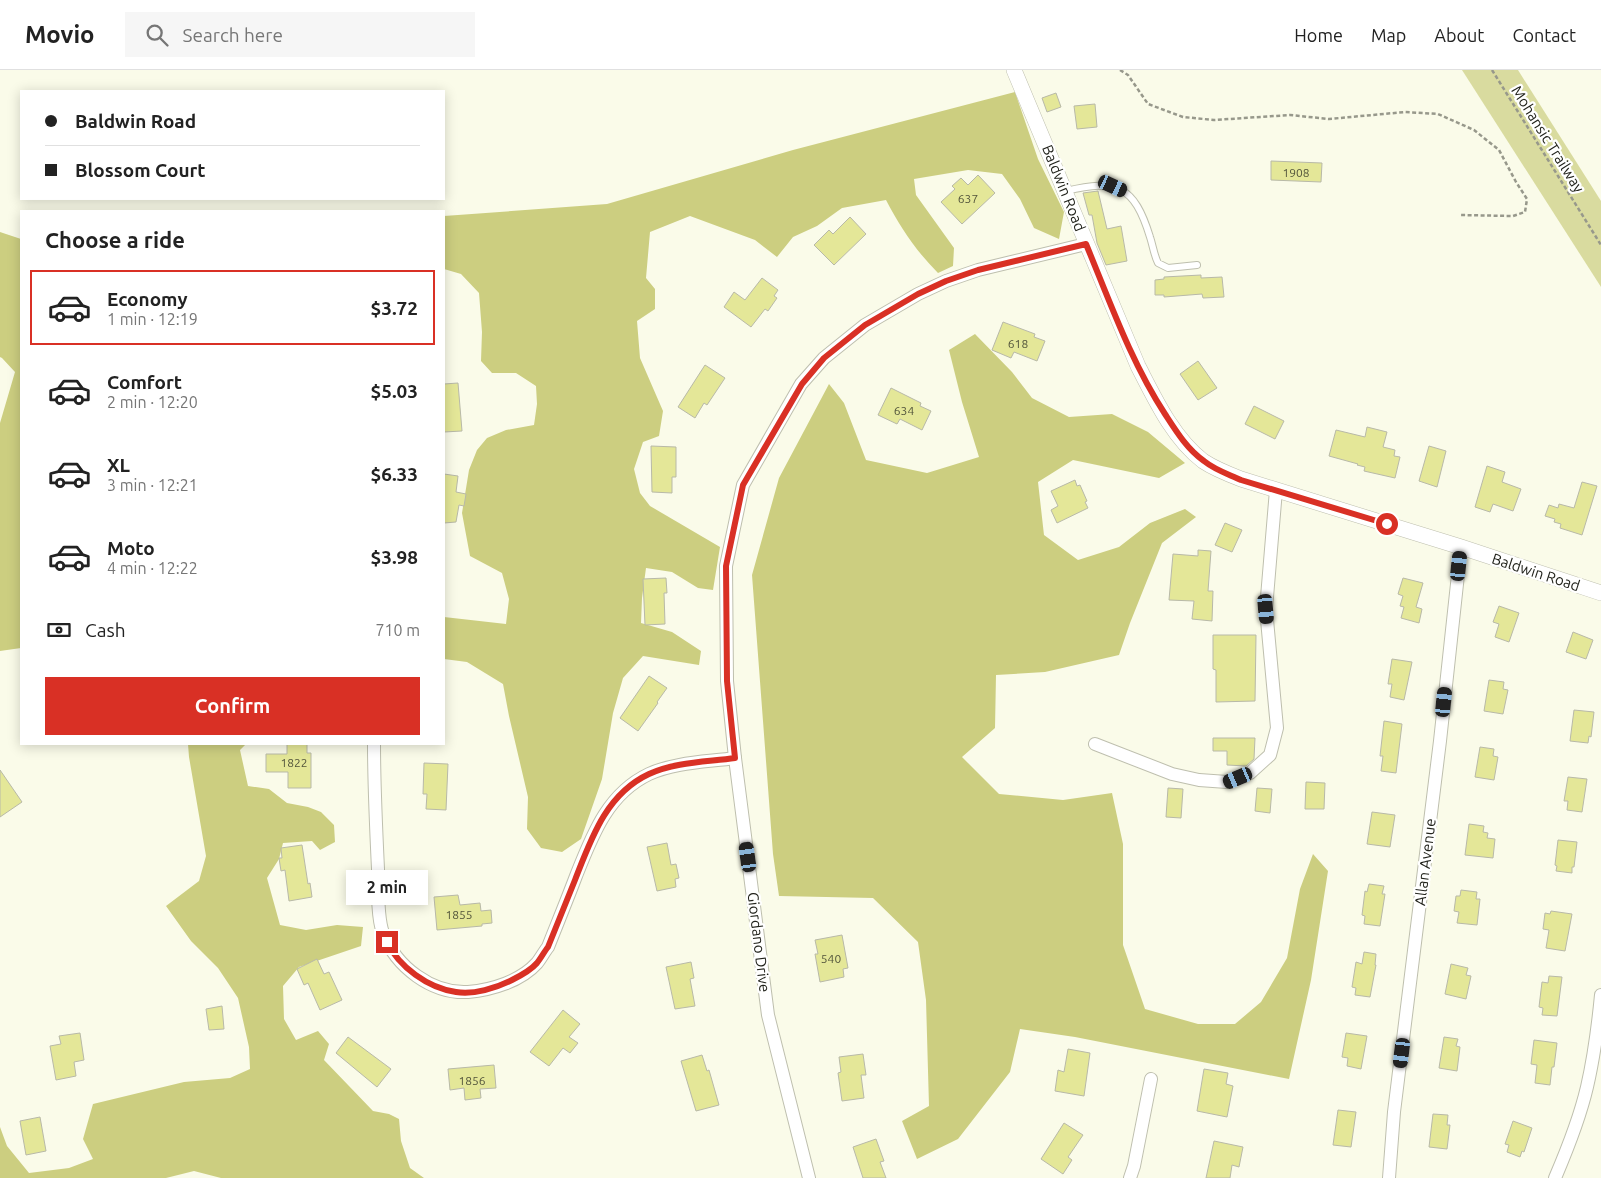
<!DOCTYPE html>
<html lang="en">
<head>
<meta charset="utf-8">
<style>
  body { margin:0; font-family:Ubuntu,sans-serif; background:#f6f6f6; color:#222; height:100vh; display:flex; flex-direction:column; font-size:19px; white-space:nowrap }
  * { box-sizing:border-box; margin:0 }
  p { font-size:16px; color:#767676 }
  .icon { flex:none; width:28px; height:28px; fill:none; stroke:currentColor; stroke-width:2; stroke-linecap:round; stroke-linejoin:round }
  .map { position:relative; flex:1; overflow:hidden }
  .details { position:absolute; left:20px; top:140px; width:425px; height:535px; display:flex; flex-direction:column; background:#fff; border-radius:0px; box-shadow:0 2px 12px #0003 }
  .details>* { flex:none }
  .guide { position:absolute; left:20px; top:20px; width:425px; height:110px; border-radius:0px; box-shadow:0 2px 12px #0003; display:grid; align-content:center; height:110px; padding:0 25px; background:#fff }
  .end { position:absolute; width:22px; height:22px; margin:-11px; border:6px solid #d93025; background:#fff; box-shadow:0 0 0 2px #fff }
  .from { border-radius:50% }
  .bubble { position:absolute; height:35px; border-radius:0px; background:#fff; box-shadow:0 2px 12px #0003; font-size:16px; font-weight:700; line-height:35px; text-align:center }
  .car { position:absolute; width:15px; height:30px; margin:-15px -8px; border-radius:6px; box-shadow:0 0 4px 1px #0007; background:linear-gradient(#222 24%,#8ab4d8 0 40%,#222 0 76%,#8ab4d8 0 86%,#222 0) }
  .guide b { display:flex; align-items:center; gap:18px; height:48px; font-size:19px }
  .guide b+b { border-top:1px solid #e0e0e0 }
  .guide i { width:12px; height:12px; background:#222 }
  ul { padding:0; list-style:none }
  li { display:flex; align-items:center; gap:15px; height:75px; margin:0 10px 8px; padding:0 15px; border:2px solid transparent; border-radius:0px }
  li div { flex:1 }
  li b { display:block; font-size:19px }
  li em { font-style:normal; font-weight:700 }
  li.selected { border-color:#d93025 }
  li>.icon { width:45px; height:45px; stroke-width:1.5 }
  h2 { padding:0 25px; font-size:22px; line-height:60px }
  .pay { display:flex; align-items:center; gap:12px; height:55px; padding:0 25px; font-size:19px }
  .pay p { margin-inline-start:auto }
  .primary-button { display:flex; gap:10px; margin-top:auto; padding:10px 25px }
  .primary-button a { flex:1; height:58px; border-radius:0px; background:#d93025; color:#fff; font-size:20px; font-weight:700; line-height:58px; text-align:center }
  header { display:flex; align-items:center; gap:30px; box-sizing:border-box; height:70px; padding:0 25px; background:#fff; border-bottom:1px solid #e0e0e0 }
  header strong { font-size:24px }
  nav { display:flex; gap:28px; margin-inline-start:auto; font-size:18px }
  .search { width:350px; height:45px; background:#f6f6f6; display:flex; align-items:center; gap:12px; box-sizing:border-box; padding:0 18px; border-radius:0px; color:#767676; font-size:19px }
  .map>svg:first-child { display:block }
  .green { fill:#d9db9f }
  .forest { fill:#ccce80 }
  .building { fill:#e4e798; stroke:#b8b9a8 }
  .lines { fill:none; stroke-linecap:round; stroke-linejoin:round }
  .service-casing { stroke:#bebfae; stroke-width:8 }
  .minor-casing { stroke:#bebfae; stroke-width:14 }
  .tertiary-casing { stroke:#bebfae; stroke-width:16 }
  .path { stroke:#97988b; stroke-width:2.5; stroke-dasharray:4 2.5; stroke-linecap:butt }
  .service { stroke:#fff; stroke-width:6 }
  .minor { stroke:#fff; stroke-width:12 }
  .tertiary { stroke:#fff; stroke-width:15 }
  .route { stroke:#d93025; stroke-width:6 }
  .labels { text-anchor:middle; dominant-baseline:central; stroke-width:4.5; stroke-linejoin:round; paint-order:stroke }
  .number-label { font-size:12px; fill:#52543b }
  .street-label { font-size:15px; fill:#22231c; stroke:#fff }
</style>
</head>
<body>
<header>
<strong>Movio</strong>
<div class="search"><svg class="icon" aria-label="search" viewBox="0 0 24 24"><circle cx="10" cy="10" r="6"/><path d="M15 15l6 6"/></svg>Search here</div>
<nav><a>Home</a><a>Map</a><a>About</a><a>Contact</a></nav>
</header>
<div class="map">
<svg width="1601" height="1108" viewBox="0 0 1601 1108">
  <rect width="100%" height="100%" fill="#fafbe9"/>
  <!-- green -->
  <polygon class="green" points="1462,0 1518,0 1601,131 1601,217"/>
  <!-- forest -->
  <g class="forest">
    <path d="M 1015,22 L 1038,89 L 1064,142 L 1059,169 L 1034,158 L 1020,129 L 1002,104 L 968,100 L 914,109 L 916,125 L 954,178 L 953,196 L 938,203 C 916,181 900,157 886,130 L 842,138 L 817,156 L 793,167 L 777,187 L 755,170 L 690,146 L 650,162 L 646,208 L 655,219 L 655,239 L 637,251 L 640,288 L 663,341 L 659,366 L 643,372 L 634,399 L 640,423 L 650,436 L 720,477 L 713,520 L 698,518 L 672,502 L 646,498 L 642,528 L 641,553 L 672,562 L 701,581 L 699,595 L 643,586 L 623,608 L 613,643 L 602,709 L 581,769 L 562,782 L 541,778 L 527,759 L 528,727 L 509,646 L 503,614 L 467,592 L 444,589 L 444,547 L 506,554 L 509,529 L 502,503 L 470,486 L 462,443 L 469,400 L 477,380 L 487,368 L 506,360 L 534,355 L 537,334 L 536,316 L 516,303 L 492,303 L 481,291 L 482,262 L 479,223 L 461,204 L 444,199 L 444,146 L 607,134 L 793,80 Z"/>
    <polygon points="0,162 21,169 21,578 0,581 0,353 15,302 2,288 0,287"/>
    <polygon points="975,264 1012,302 1032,328 1069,347 1112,344 1148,362 1185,393 1159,408 1073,390 1038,412 1044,465 1078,490 1119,477 1150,453 1185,439 1196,447 1162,473 1130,553 1119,585 1045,602 996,605 995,658 962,687 999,724 1063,730 1112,723 1123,774 1123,875 1145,939 1198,954 1235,954 1261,932 1287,888 1300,819 1313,784 1328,801 1311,910 1289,1009 1075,967 1020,959 1010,1002 958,1069 917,1089 902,1051 929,1036 926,930 918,872 873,828 779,826 773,784 752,505 779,408 829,314 844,333 866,390 927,403 979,387 962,332 949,280"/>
    <polygon points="188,674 246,674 240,680 248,716 269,719 287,733 308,737 321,742 334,755 335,772 320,780 312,771 283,773 279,789 267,808 280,855 306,860 337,855 363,857 361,876 299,897 283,916 284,949 296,970 318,961 329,974 324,990 373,1041 389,1044 399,1049 401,1071 410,1098 424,1108 221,1108 194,1101 166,1108 0,1108 0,1057 7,1076 29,1103 69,1098 93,1089 83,1069 93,1034 184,1012 230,1008 250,999 249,977 238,928 218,898 191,871 166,836 199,811 206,786 189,687"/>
  </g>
  <!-- building -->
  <g class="building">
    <polygon points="1056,23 1061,37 1047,42 1042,28"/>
    <polygon points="1095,34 1097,57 1077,59 1074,36"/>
    <polygon points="1271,91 1322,93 1321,112 1271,110"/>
    <polygon points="978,105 995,123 962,154 941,132 955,119 952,116 961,108 968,115"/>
    <polygon points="1098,121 1107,159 1121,156 1127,191 1106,195 1097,173 1092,145 1089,145 1083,123"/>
    <polygon points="850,147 866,164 834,195 814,175 829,160 833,164"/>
    <polygon points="1201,205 1201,208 1222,207 1224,227 1203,228 1202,224 1164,227 1164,225 1155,225 1155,210 1164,209 1164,207"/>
    <polygon points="762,208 778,220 774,226 777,228 768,241 765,239 751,257 724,237 734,222 745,230"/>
    <polygon points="1003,252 1035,264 1034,267 1045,271 1037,291 1014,282 1011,288 992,280"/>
    <polygon points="1198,291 1217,318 1198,330 1180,304"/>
    <polygon points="705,295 725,308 707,335 704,333 695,348 678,337"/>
    <polygon points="458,313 462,361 444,362 444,314"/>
    <polygon points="891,318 921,333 920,336 931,341 922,360 900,349 897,354 878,345"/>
    <polygon points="1254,336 1284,351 1275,369 1245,354"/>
    <polygon points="1367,357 1387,362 1383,377 1395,380 1394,386 1400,387 1395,408 1364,401 1365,397 1357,395 1358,394 1329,386 1336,360 1365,367"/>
    <polygon points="651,376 676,377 676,407 672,407 672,423 652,422"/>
    <polygon points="1429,376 1446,381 1437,417 1419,411"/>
    <polygon points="1487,396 1505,402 1502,412 1521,419 1513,441 1493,434 1490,442 1475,437"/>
    <polygon points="444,404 458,406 456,422 466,424 464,436 459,435 456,452 444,453"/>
    <polygon points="1075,410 1077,416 1080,415 1087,431 1085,432 1088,438 1057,453 1051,440 1058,436 1051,421"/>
    <polygon points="1582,412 1597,416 1582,465 1560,458 1561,454 1554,452 1555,449 1545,446 1549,435 1558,438 1559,434 1574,438"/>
    <polygon points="1225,453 1242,460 1232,482 1215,475"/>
    <polygon points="1198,480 1211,481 1208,521 1213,521 1212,551 1192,549 1194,531 1169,530 1173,484 1198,486"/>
    <polygon points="666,508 667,523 664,523 665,554 645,555 643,509"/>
    <polygon points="1403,508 1423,513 1416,537 1422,539 1419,553 1401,548 1404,537 1400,536 1403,526 1398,524"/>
    <polygon points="1499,536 1519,543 1509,572 1495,567 1499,554 1493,552"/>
    <polygon points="1573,562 1593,570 1586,589 1566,582"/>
    <polygon points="1213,565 1256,565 1255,631 1216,632 1216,600 1213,599"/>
    <polygon points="1392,589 1412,592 1404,630 1390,627 1392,614 1388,614"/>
    <polygon points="649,606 667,618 657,632 658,633 638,661 620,648"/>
    <polygon points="1489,610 1504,612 1503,619 1508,620 1503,644 1484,641"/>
    <polygon points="1574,640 1594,642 1591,667 1589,666 1588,673 1570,671"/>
    <polygon points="1384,651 1402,654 1396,703 1381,701 1383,686 1380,686"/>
    <polygon points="1213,668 1255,668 1254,689 1246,696 1227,695 1227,681 1213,681"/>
    <polygon points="287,674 307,674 307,683 311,683 311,718 288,718 288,702 266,702 266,684 287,684"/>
    <polygon points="1480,677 1494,679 1493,686 1498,687 1494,710 1475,707"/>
    <polygon points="424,693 448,694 446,740 426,739 427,724 423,724"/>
    <polygon points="0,700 22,732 0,747"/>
    <polygon points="1568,707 1587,709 1582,742 1567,740 1568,731 1564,731"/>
    <polygon points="1306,712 1325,713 1324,739 1305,739"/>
    <polygon points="1168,718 1183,719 1181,748 1166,747"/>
    <polygon points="1257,718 1272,719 1270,743 1255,741"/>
    <polygon points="1372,742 1395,745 1390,777 1367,774"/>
    <polygon points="1469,754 1484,756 1483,762 1488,763 1487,768 1495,769 1493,788 1465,785"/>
    <polygon points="1558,770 1577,772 1574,797 1572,797 1572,803 1556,801 1557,796 1555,795"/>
    <polygon points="667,773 671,795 676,794 679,808 675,809 676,817 657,821 647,777"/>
    <polygon points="302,775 308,814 310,813 312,827 289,831 285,800 281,801 279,788 282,788 281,778"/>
    <polygon points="1369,814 1384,816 1382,824 1385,824 1380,856 1364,854 1365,846 1362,845 1365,821 1367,822"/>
    <polygon points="1461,820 1477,822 1476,829 1480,829 1477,855 1457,853 1459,842 1454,841 1456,826 1460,826"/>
    <polygon points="458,825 460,835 480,833 481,841 491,840 492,853 482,854 482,856 437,860 434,827"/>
    <polygon points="1551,841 1572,844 1565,881 1546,878 1549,860 1543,859 1545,843 1550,844"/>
    <polygon points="842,865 848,898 843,899 844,907 820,912 815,884 818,884 815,870"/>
    <polygon points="1364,882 1376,884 1375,895 1376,895 1370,927 1355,925 1356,918 1352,917 1356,892 1362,894"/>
    <polygon points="317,889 324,904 329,902 342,930 320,940 308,913 304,915 297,899"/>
    <polygon points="691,892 694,908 690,909 695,936 675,939 666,897"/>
    <polygon points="1451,894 1468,898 1466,905 1471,906 1466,929 1445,924"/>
    <polygon points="1549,906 1562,907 1557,946 1542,945 1543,938 1539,937 1542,912 1548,913"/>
    <polygon points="222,936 224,959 209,960 206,939"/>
    <polygon points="563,940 580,954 569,967 578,973 570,983 563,978 549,996 530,982"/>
    <polygon points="80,963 84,990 74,992 76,1006 56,1010 50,976 61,974 59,966"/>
    <polygon points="1346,963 1367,966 1361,999 1347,996 1348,988 1342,987"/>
    <polygon points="348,967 391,999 377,1017 336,983"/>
    <polygon points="1444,967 1458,969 1456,976 1460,977 1457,1001 1439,998"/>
    <polygon points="1534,970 1557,973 1554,997 1552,997 1550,1015 1535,1013 1537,995 1531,994"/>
    <polygon points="1068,979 1090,983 1084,1026 1055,1021 1058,1000 1064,1002"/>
    <polygon points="863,984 866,1005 861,1005 864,1028 842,1031 838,1003 841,1002 839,987"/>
    <polygon points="702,985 707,1001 709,1000 719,1035 696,1041 681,991"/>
    <polygon points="494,995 496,1018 480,1019 481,1028 465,1030 464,1018 450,1020 448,999"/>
    <polygon points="1204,999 1228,1003 1226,1014 1233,1016 1227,1047 1197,1041"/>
    <polygon points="1338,1040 1356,1042 1351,1077 1333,1075"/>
    <polygon points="1433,1044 1448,1045 1447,1055 1450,1055 1447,1079 1429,1077"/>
    <polygon points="40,1047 46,1081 26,1085 20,1051"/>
    <polygon points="1513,1051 1532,1058 1524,1082 1522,1081 1520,1087 1507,1082 1509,1075 1505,1074"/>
    <polygon points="1064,1053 1083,1065 1068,1087 1072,1090 1063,1104 1041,1089"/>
    <polygon points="876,1069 884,1091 880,1092 886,1108 863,1108 853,1077"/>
    <polygon points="1214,1071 1243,1077 1239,1097 1232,1095 1230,1108 1206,1108"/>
  </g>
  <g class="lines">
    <defs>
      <path id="service" d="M 1066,121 C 1117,109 1134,115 1150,167 C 1153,176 1154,185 1158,193 L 1168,198 L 1197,195"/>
      <g id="minor">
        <path d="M 374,674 C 374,716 376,757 378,799 C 378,817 377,847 383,863 C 396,897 432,924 468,922 C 492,920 521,911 537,893 C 541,888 544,882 548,877 C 557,854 567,830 576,806 C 592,766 607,724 649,704 C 675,692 707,692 735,688"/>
        <polyline points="1095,674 1172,704 1199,710 1227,712 1250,703 1270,685 1277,658 1266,539 1276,420"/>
        <polyline points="809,1108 768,945 735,688 727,611 726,496 743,415 801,314 824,288 865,255 918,224 946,211 978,200 1086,174"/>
        <polyline points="1130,1108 1134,1096 1151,1009"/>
        <polyline points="1389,1108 1394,1042 1440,671 1461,477"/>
        <path d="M 1555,1108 C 1567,1080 1580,1047 1587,1017 C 1594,987 1598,956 1601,925"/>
      </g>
      <path id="tertiary" d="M 1014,0 L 1138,296 C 1155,329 1173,368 1203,391 C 1215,399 1228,404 1241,409 L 1461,477 L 1601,523"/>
    </defs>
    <!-- service casing -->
    <use href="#service" class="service-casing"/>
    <!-- minor casing -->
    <use href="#minor" class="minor-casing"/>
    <!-- tertiary casing -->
    <use href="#tertiary" class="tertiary-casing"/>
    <!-- path -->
    <g class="path">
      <polyline points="1120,0 1128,5 1148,34 1183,47 1214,50 1290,45 1329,49 1405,42 1438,44 1474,60 1499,80 1516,112 1527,129 1525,142 1513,146 1459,145"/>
      <polyline points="1492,0 1601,175"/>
    </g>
    <!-- service -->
    <use href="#service" class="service"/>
    <!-- minor -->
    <use href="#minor" class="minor"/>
    <!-- tertiary -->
    <use href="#tertiary" class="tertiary"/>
  </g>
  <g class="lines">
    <!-- route -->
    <path class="route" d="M 387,872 C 399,897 428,918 456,922 C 474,925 496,918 512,910 C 520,906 531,900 537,893 C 541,888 544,882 548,877 C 557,855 566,832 575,810 C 591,769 606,724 649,704 C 675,692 707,692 735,688 L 727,611 L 726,496 L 743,415 L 802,314 L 824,288 L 865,255 L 918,224 L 946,211 L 978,200 L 1086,174 C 1110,232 1131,292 1165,344 C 1176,361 1187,379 1204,391 C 1215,400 1228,404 1241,410 L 1387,454"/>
  </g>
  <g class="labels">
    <!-- number labels -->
    <g class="number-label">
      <text x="1296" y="102">1908</text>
      <text x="968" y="128">637</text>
      <text x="1018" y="273">618</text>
      <text x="904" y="340">634</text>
      <text x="294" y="692">1822</text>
      <text x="459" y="844">1855</text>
      <text x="831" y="888">540</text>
      <text x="472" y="1010">1856</text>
    </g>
    <!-- street labels -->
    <g class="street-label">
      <text transform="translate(1548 69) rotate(58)">Mohansic Trailway</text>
      <text transform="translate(1064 118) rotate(68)">Baldwin Road</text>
      <text transform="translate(1536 502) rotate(18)">Baldwin Road</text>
      <text transform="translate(1425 792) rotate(-83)">Allan Avenue</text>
      <text transform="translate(759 872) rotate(83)">Giordano Drive</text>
    </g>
  </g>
</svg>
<i class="end from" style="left:1387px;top:454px"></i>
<i class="end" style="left:387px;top:872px"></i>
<div class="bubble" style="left:346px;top:800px;width:82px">2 min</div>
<i class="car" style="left:1113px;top:116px;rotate:115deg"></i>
<i class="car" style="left:1459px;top:496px;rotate:6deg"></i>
<i class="car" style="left:1266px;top:539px;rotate:175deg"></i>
<i class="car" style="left:1444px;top:632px;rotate:6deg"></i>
<i class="car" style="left:1238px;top:708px;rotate:247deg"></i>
<i class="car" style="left:748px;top:787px;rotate:352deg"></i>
<i class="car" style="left:1402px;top:983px;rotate:187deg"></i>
<div class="guide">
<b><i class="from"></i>Baldwin Road</b>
<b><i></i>Blossom Court</b>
</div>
<section class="details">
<h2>Choose a ride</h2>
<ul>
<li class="selected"><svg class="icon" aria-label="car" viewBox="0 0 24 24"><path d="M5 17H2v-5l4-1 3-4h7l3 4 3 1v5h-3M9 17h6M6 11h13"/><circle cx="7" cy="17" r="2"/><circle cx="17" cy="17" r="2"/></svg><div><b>Economy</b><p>1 min · 12:19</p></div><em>$3.72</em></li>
<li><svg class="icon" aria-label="car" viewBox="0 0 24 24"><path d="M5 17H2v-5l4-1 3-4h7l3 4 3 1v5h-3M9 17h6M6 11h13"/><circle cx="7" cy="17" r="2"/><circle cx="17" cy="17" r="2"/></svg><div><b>Comfort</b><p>2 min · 12:20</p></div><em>$5.03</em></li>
<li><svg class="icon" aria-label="car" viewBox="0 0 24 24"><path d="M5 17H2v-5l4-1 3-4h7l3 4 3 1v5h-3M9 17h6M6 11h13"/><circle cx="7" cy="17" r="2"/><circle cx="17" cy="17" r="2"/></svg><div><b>XL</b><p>3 min · 12:21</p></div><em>$6.33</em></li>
<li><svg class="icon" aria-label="car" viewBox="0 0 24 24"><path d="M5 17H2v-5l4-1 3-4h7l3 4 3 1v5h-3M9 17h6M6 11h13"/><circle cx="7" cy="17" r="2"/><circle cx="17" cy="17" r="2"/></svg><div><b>Moto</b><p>4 min · 12:22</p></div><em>$3.98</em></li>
</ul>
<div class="pay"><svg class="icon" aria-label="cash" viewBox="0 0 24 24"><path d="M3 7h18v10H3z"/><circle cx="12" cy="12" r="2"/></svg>Cash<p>710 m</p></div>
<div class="primary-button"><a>Confirm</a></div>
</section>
</div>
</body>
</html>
